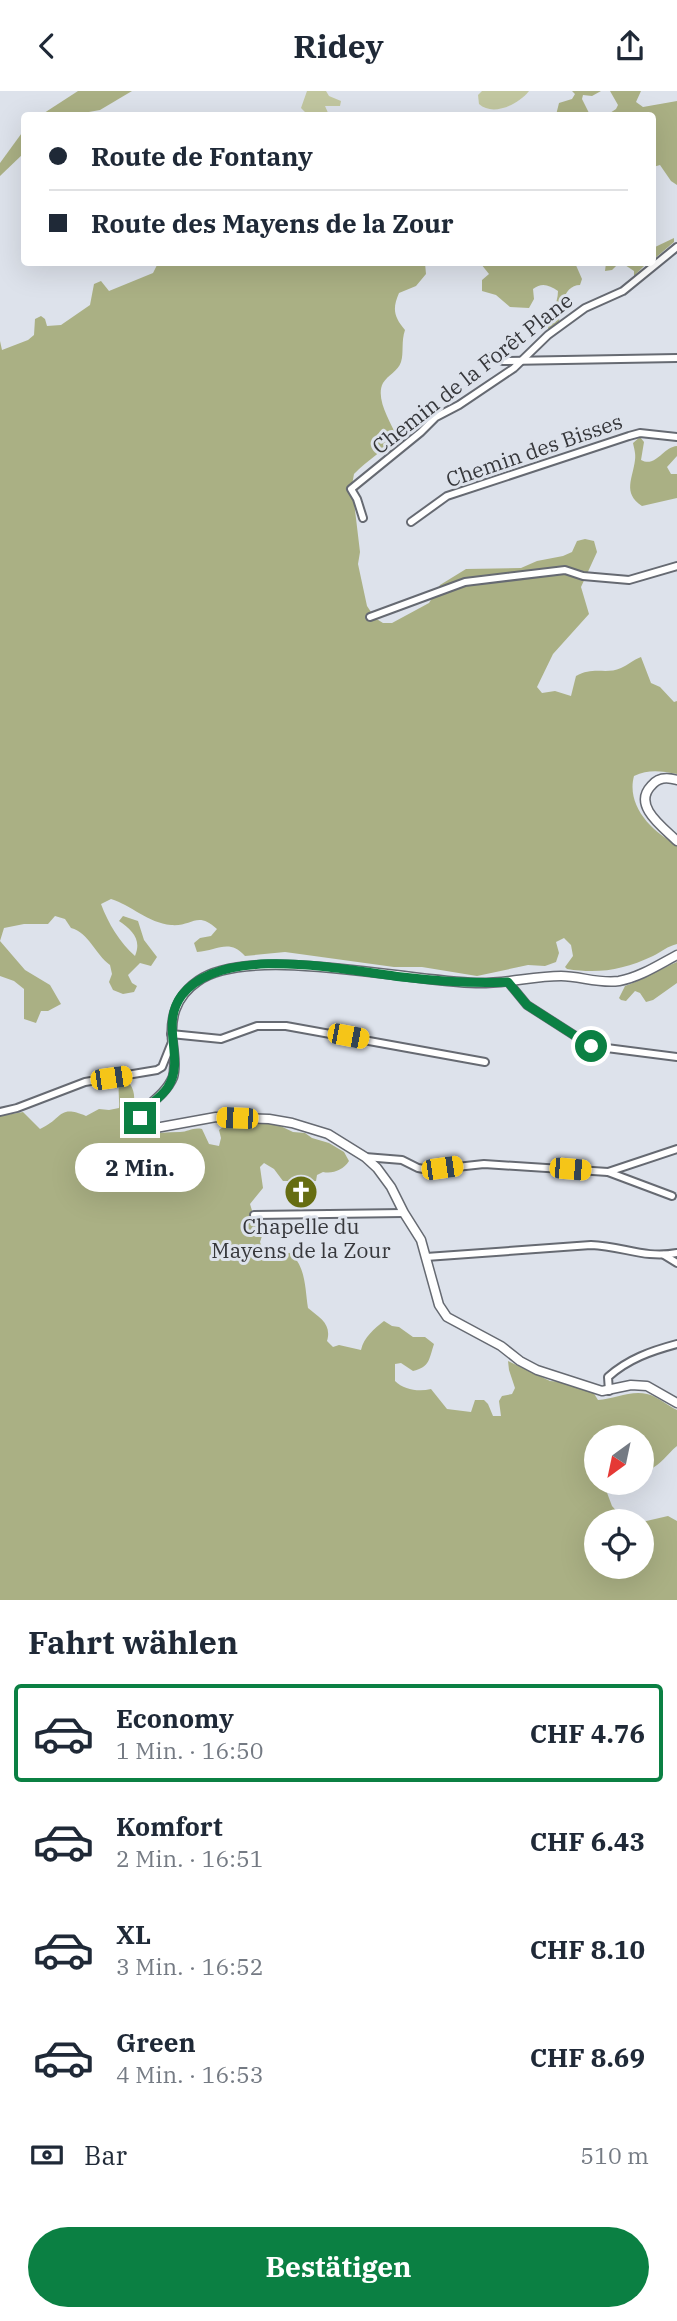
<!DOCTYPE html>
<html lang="de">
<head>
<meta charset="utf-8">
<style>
  body { margin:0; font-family:"IBM Plex Serif",serif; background:#f2f2f3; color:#1f2937; height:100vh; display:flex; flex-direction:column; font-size:26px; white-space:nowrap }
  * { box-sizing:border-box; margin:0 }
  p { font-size:23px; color:#747a83 }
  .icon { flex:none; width:38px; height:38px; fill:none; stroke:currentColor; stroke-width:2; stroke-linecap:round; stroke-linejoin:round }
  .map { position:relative; height:1509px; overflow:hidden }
  .side { display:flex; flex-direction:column; background:#fff; flex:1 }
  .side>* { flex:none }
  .hud { position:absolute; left:21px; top:21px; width:635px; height:154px; border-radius:7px; box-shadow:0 7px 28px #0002; display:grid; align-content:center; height:154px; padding:0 28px; background:#fff }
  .needle { width:46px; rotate:213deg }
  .controls { position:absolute; left:584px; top:1334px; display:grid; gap:14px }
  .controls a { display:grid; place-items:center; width:70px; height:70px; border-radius:50%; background:#fff; box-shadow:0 7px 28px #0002; font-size:35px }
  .end { position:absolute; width:32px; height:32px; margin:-16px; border:9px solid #0b8043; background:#fff; box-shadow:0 0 0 4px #fff }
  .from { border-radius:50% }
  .bubble { position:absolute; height:49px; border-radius:24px; background:#fff; box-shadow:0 7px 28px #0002; font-size:23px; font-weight:700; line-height:49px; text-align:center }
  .car { position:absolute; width:21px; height:42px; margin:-21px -10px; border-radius:9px; box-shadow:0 0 5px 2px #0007; background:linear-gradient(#f5c518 24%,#345 0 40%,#f5c518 0 76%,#345 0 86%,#f5c518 0) }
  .hud b { display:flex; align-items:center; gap:24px; height:66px; font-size:26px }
  .hud b+b { border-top:2px solid #e0e1e3 }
  .hud i { width:18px; height:18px; background:#1f2937 }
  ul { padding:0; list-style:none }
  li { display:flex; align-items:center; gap:21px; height:98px; margin:0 14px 10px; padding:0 14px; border:4px solid transparent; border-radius:7px }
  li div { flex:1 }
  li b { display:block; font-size:26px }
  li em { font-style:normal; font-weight:700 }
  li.active { border-color:#0b8043 }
  li>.icon { width:63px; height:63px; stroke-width:1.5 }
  h2 { padding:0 28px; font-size:32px; line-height:84px }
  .pay { display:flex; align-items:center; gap:18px; height:77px; padding:0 28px; font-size:26px }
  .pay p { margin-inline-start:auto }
  .action { display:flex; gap:14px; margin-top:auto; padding:14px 28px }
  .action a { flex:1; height:80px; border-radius:42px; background:#0b8043; color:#fff; font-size:28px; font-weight:700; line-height:80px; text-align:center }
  header { display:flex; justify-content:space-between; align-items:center; height:91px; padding:0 28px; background:#fff; font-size:32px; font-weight:700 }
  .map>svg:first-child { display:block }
  .green { fill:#c2c7a0 }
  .forest { fill:#aab084 }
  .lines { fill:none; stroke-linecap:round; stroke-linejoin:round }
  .minor-casing { stroke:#666a72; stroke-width:10 }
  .tertiary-casing { stroke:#666a72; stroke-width:11 }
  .minor { stroke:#fff; stroke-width:6 }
  .tertiary { stroke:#fff; stroke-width:8 }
  .route { stroke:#0b8043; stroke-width:9 }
  .labels { text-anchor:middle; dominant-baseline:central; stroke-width:6; stroke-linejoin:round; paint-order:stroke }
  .street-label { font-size:21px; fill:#36373b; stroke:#dde2eb }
  .poi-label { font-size:21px; fill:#36373b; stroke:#dde2eb }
</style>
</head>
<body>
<header><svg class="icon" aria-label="back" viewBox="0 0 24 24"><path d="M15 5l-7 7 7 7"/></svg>Ridey<svg class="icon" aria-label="share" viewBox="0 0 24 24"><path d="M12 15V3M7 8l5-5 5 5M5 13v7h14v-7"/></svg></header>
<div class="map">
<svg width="677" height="1509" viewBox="0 0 677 1509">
  <rect width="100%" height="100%" fill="#dde2eb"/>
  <!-- green -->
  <g class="green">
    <polygon points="307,0 326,0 329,5 341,10 340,15 325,15 329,24 308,24 301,17"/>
    <path d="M 482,0 L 529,0 C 519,13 493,26 479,13 L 478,4 Z"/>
  </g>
  <!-- forest -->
  <g class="forest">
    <polygon points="78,0 132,0 100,19 72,24 41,24"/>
    <polygon points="572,0 601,0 592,5 583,4 582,8 590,24 556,24 559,12 572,8 575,3"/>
    <polygon points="610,0 641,0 636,11 643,16 677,10 677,94 671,90 660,74 653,76 653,43 656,38 653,33 653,24 607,24 616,18 618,14"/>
    <polygon points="24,39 24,62 0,85 0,72"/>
    <polygon points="674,147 674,151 653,169 653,157"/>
    <path d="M 158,172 L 425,172 L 426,183 L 416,195 L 399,202 C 392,218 394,226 405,239 C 401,250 404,262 401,271 C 398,280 388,284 383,292 C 375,307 390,330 396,344 C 385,360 367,369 354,383 L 352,394 L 360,461 L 358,473 L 367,515 L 375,527 L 383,532 L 392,532 L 429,512 L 440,494 L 466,478 L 521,477 L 537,470 L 563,465 L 572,461 L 577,450 L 585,448 L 594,450 L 597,461 L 581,496 L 589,523 L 553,563 L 537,596 L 542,602 L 555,600 L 571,605 L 576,585 C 594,575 606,584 621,577 C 628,574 633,569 641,566 L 651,592 L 660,596 L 674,611 L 677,610 L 677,683 C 661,680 649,678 634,685 C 626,715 652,741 677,754 L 677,853 C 668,855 661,861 653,865 C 623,879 599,883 567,878 L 565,876 L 573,865 L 571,854 L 564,847 L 556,851 L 559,862 L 556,871 L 545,875 L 528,874 L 477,885 L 422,876 L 394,876 L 285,861 L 245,865 C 229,847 217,860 197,861 L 194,852 L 200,847 L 211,845 L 217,838 C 197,819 192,836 171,834 C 148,832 131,814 111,808 L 101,813 C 108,832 120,852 135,865 C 142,848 132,839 119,830 L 123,825 L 138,830 L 144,849 L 157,866 L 151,875 L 140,872 L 128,884 L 132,892 L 137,895 L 134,901 L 123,903 L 113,899 L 109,891 L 112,883 L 110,874 C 95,863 89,842 71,837 L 65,828 L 55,825 L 48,833 L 24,833 L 4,837 L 0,850 L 25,879 L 50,894 L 61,913 L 48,920 L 41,920 L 36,932 L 24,928 L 24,898 L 14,890 L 0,885 L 0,250 L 2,259 L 28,249 L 34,244 L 35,228 L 41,225 L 45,228 L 47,235 L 61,234 L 90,214 L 94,193 L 101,190 L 109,200 L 153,182 Z"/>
    <path d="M 477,172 L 575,172 L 582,188 L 580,194 C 562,194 559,222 559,237 L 553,241 L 548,238 C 549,224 558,214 558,200 C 549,194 542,191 533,198 L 534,208 L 529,217 L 510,216 L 496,204 L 482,200 L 482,189 L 489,183 L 481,173 Z"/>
    <polygon points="606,172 647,172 634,185 634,180 625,174 617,174 612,179 605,180"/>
    <path d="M 640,346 L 644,351 L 641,369 C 656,377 663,356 677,355 L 677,365 L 667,376 L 671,383 L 677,383 L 677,407 L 642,415 C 622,402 633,387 635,369 C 636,363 634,357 633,352 Z"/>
    <path d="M 677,871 L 677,892 L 653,909 L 646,911 L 640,902 L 635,900 L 626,910 L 621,909 L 619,907 L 625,895 C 643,889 658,879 677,871 Z"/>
    <path d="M 120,991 L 130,993 C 142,1012 123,1022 134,1042 C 150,1043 165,1041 180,1041 C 188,1041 193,1036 202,1038 L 209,1053 L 219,1055 L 221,1047 L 219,1039 L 223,1036 L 272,1031 L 293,1041 L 305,1042 L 312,1047 L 329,1052 L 344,1061 L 349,1070 C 343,1079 333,1083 323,1081 L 317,1084 L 316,1090 L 283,1090 L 274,1078 L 264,1072 L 260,1076 L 263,1097 L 250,1113 L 254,1126 L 265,1136 L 260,1151 L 263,1159 L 273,1163 L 290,1162 C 306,1175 305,1198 308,1217 C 320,1227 332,1233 327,1250 L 333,1256 L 339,1254 L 361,1259 C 364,1246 374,1238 384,1230 L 392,1235 L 399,1236 L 413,1246 L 425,1246 L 434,1253 C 429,1268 430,1276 413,1280 L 401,1272 L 395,1273 L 395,1290 C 404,1299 419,1301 431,1298 L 447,1318 L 471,1321 L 475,1309 L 484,1309 L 488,1313 L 493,1325 L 501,1325 L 499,1310 L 502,1305 L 512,1303 L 515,1297 L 509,1279 L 508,1270 L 550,1290 L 562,1291 L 593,1301 L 598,1309 C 614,1308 631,1299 647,1303 C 657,1305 668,1315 677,1319 L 677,1355 C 667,1363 661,1374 650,1378 L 642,1373 L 649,1361 L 642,1357 L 642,1346 L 597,1346 L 597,1391 L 603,1391 L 612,1415 L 619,1423 L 632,1423 L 637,1430 L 597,1430 L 597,1475 L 642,1475 L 642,1431 L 668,1425 L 677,1430 L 677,1509 L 0,1509 L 0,1025 L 23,1021 L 40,1038 C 63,1028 58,1013 86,1025 L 99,1018 L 109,1019 L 119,1017 C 120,1008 117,1000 120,991 Z"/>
  </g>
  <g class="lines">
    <defs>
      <g id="minor">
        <polyline points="491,266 503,270 677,267"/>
        <polyline points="363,427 357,408 351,398 421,341 436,326 459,314 514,277 548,244 585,217 623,200 677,156"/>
        <polyline points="411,431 447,405 629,345 640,342 677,346"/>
        <polyline points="370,526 465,491 565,479 583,485 629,489 677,475"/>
        <polyline points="508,891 527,914 591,955 677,966"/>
        <polyline points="171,943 221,948 257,935 286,935 485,971"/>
        <polyline points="0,1021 17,1017 85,991 157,979 162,976 172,951"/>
        <polyline points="365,1066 402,1069 418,1077 429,1079 484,1073 608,1081 677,1058"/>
        <polyline points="608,1081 672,1105"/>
        <polyline points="254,1124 404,1122"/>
        <polyline points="664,1164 677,1172"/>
        <path d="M 426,1166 L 591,1154 C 623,1155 644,1168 677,1162"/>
        <path d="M 609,1300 L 608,1286 C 628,1268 651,1260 677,1253"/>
      </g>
      <g id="tertiary">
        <path d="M 677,689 C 667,686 658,686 651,695 C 632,715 664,737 677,750"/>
        <path d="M 677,864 C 658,874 640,886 619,890 C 599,893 580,885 561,885 C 533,885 505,893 476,892 C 411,891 248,853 198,890 C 175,906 169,928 173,955 C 174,965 176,976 173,986 C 167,1001 152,1011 141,1021 L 140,1027 L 144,1035 L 150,1038 L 216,1026 L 269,1028 L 292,1032 L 328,1043 L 365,1066 L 377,1077 L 391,1096 L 404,1122 L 421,1149 L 439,1214 L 447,1226 L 501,1255 L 520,1270 L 537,1279 L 602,1300 L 631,1294 L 647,1295 L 677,1312"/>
      </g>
    </defs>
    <!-- minor casing -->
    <use href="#minor" class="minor-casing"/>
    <!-- tertiary casing -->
    <use href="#tertiary" class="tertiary-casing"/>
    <!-- minor -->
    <use href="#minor" class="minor"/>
    <!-- tertiary -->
    <use href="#tertiary" class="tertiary"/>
  </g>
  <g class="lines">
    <!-- route -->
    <path class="route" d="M 140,1027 L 141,1021 C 150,1013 162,1006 168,996 C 186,968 159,934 182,904 C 223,852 344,879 402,886 C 437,890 472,893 508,891 L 527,914 L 591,955"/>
  </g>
  <!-- icons -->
  <defs>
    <symbol id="church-disc" viewBox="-11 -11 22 22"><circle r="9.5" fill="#666d12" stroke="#dde2eb"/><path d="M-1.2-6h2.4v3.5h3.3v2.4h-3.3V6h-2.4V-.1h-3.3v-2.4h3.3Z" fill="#fff"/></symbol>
  </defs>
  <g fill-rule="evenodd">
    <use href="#church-disc" x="282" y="1082" width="38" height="38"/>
  </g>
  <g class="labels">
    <!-- street labels -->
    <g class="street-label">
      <text transform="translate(472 282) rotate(-38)">Chemin de la Forêt Plane</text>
      <text transform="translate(534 359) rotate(-19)">Chemin des Bisses</text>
    </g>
    <!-- poi labels -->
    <g class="poi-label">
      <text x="301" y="1135">Chapelle du<tspan x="301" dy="24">Mayens de la Zour</tspan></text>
    </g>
  </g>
</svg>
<div class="controls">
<a><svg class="needle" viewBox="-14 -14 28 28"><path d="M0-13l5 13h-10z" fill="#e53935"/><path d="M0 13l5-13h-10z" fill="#747a83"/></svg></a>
<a><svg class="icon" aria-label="locate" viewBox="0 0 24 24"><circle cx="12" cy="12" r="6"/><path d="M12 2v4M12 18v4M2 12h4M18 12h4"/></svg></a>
</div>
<i class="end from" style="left:591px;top:955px"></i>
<i class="end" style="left:140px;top:1027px"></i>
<div class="bubble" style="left:75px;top:1052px;width:130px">2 Min.</div>
<i class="car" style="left:348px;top:945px;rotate:101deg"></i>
<i class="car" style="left:111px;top:987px;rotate:82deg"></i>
<i class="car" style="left:237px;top:1027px;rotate:272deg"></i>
<i class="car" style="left:442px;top:1077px;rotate:82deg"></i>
<i class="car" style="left:570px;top:1078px;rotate:95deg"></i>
<div class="hud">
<b><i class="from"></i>Route de Fontany</b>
<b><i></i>Route des Mayens de la Zour</b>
</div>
</div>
<section class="side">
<h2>Fahrt wählen</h2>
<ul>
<li class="active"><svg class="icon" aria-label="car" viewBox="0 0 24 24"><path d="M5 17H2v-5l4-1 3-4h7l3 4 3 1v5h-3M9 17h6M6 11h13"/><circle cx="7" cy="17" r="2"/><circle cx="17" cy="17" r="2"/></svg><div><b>Economy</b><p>1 Min. · 16:50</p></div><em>CHF 4.76</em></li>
<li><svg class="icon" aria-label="car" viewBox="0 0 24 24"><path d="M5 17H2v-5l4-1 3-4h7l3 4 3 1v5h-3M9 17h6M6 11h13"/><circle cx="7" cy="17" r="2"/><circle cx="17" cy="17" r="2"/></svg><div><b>Komfort</b><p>2 Min. · 16:51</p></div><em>CHF 6.43</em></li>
<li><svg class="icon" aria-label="car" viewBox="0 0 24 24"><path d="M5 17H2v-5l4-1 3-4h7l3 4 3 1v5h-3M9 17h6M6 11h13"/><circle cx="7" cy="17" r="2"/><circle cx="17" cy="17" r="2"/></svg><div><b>XL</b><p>3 Min. · 16:52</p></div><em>CHF 8.10</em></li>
<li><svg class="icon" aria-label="car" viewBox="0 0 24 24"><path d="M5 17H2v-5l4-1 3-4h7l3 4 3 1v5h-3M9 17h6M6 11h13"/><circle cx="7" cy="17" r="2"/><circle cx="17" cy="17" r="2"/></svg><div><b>Green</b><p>4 Min. · 16:53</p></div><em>CHF 8.69</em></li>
</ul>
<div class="pay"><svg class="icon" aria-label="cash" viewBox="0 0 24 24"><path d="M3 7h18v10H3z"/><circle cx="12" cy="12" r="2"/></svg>Bar<p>510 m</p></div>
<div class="action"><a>Bestätigen</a></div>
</section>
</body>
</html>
